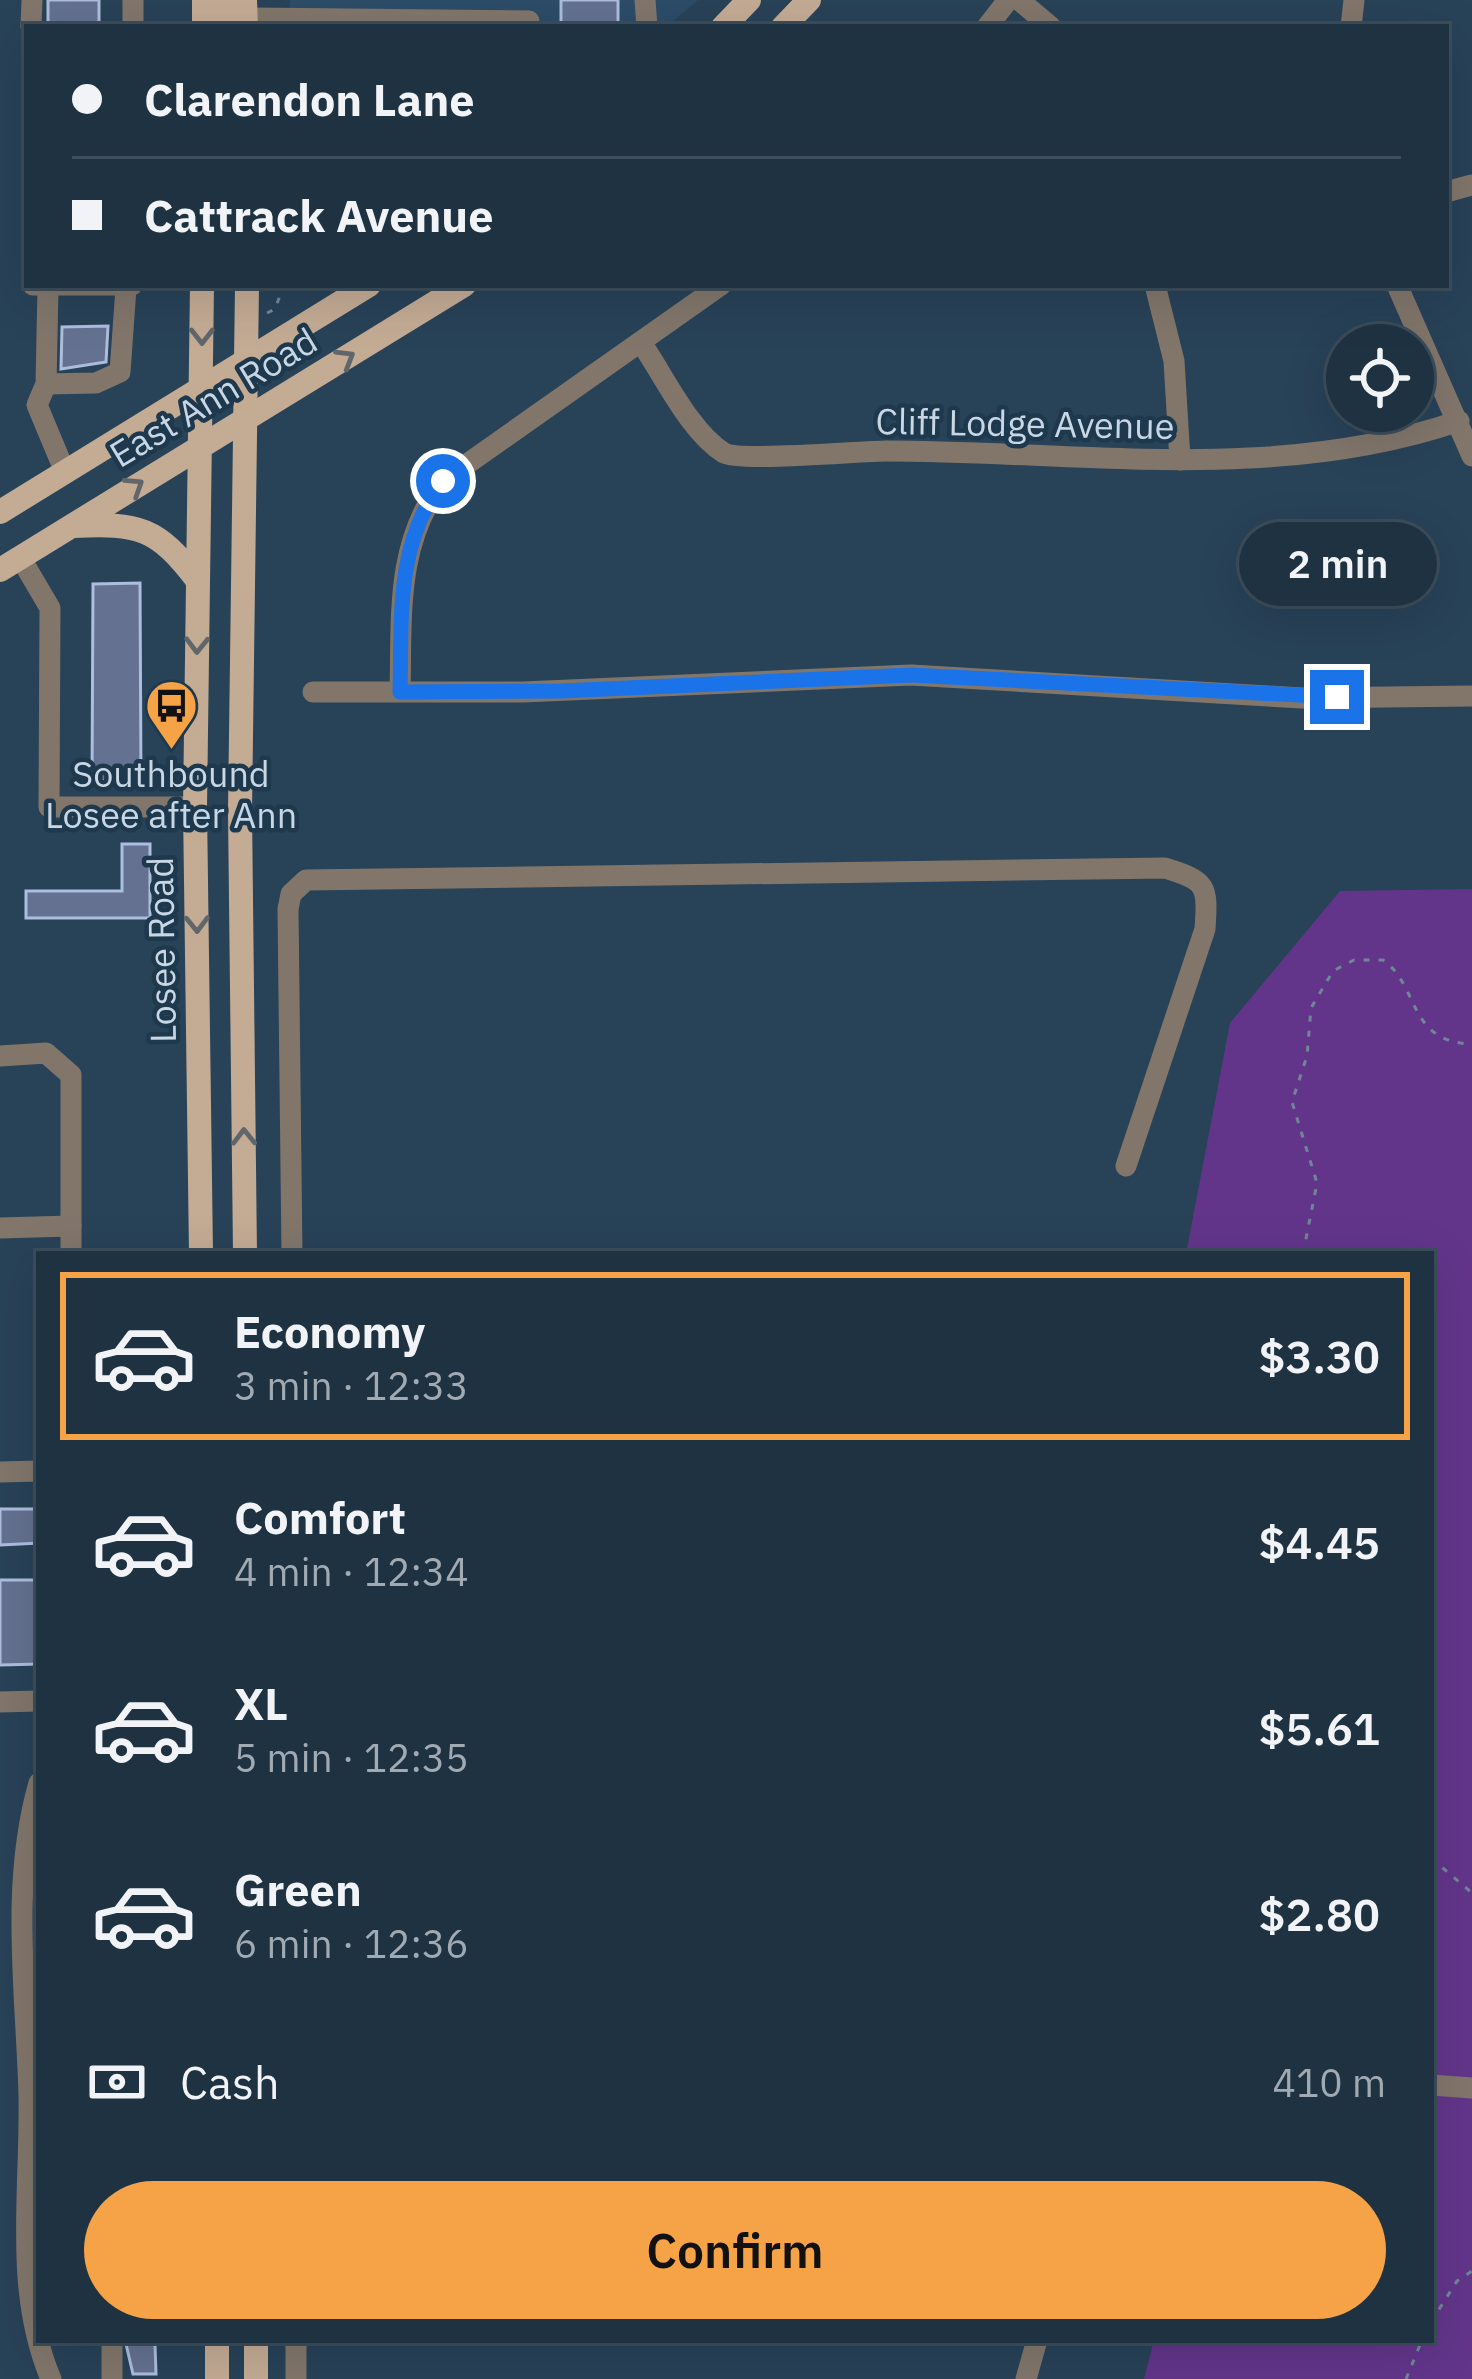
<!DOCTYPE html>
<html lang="en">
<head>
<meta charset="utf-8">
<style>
  body { margin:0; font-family:"IBM Plex Sans",sans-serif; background:#263a49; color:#f1f3f6; height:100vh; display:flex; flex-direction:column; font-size:45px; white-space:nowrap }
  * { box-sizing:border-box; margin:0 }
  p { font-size:39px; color:#a1aab2 }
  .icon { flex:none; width:66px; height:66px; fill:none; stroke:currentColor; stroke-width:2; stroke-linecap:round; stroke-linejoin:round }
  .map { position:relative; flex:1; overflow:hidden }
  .drawer { position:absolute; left:36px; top:1251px; width:1398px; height:1092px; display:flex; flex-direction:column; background:#1e3242; border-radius:0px; box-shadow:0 12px 48px #0002,0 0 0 3px #3c4d5b }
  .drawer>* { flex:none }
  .banner { position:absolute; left:24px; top:24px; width:1425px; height:264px; border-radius:0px; box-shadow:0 12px 48px #0002,0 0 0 3px #3c4d5b; display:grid; align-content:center; height:264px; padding:0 48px; background:#1e3242 }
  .buttons { position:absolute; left:1326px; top:324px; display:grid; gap:24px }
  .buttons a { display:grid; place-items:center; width:108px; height:108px; border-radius:50%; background:#1e3242; box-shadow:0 12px 48px #0002,0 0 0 3px #3c4d5b; font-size:60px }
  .end { position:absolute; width:54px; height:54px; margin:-27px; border:15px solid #1a73e8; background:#fff; box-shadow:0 0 0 6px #fff }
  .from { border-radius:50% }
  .bubble { position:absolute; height:84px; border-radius:42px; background:#1e3242; box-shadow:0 12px 48px #0002,0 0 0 3px #3c4d5b; font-size:39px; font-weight:600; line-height:84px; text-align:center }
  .banner b { display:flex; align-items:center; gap:42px; height:114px; font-size:45px }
  .banner b+b { border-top:3px solid #3c4d5b }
  .banner i { width:30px; height:30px; background:#f1f3f6 }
  ul { padding:21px 0 0; list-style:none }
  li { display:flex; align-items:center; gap:36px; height:168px; margin:0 24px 18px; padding:0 24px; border:6px solid transparent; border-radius:0px }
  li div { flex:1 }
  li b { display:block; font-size:45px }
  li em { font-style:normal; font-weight:600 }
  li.current { border-color:#f5a346 }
  li>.icon { width:108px; height:108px; stroke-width:1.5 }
  .pay { display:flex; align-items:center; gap:30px; height:132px; padding:0 48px; font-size:45px }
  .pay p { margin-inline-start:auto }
  .primary-button { display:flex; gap:24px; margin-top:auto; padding:24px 48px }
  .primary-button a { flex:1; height:138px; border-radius:72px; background:#f5a346; color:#111; font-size:48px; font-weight:600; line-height:138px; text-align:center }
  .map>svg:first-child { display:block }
  .built { fill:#2c4c68 }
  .green { fill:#62358a }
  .building { fill:#647190; stroke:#adbdde; stroke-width:3 }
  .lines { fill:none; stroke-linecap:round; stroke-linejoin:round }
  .path { stroke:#708698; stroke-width:3; stroke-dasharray:6 9; stroke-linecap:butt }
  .minor { stroke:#82766b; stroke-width:21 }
  .major { stroke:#c3ab94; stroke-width:24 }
  .oneway { stroke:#606669 }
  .route { stroke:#1a73e8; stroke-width:15 }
  .labels { text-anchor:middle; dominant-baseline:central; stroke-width:9; stroke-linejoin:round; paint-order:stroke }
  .street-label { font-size:36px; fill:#c8d7e5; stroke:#1e384d }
  .poi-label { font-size:36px; fill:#c8d7e5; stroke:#1e384d }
</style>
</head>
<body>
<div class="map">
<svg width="1472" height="2379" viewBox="0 0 1472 2379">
  <rect width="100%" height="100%" fill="#284258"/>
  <!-- built -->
  <polygon class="built" points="290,0 698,0 666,27 290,27"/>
  <!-- green -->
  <polygon class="green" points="1472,889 1472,2379 1144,2379 1154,2340 1431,2340 1431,1254 1186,1254 1230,1023 1340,891"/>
  <!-- building -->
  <g class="building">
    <rect x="48" y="0" width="51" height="27"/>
    <rect x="561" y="0" width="57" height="27"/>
    <polygon points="108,326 106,362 61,369 62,327"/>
    <polygon points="140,583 141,781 92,781 93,584"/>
    <polygon points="122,844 150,844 150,918 26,918 26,891 122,891"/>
    <polygon points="0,1509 39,1509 39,1543 0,1545"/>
    <polygon points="0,1580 36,1580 39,1664 0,1665"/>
    <polygon points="126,2344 155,2344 156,2374 133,2374"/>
  </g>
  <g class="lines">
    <!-- path -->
    <g class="path">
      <polyline points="267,313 275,309 284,285"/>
      <path d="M 1303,1254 L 1317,1183 L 1292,1102 L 1307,1056 L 1311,1008 L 1333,971 L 1354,960 L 1383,960 C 1420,986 1407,1042 1472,1044"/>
      <polyline points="1431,1858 1472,1893"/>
      <polyline points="1431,2322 1457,2281 1472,2271"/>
      <polyline points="1406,2379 1422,2340"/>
    </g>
    <!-- minor -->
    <g class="minor">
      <polyline points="645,0 647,27"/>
      <polyline points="1019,0 1051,27"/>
      <polyline points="246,18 529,21"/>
      <polyline points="31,27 32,0"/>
      <polyline points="133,27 133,0"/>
      <polyline points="987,27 1008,0"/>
      <polyline points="1351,27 1354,0"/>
      <polyline points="1446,192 1472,185"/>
      <polyline points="33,285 132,285"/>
      <polyline points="1155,285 1174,361 1180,460"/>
      <polyline points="1397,285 1472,456"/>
      <polyline points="48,288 46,384 37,405 65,472"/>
      <path d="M 642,344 C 664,376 690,432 724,453 C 741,462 859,451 887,451 C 1078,451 1274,484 1459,421"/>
      <polyline points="46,384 96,383 120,372 126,288"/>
      <polyline points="20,557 50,608 49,807 195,807"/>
      <path d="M 400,691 C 402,617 395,543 443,481 L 721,285"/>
      <polyline points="313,692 523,692 911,675 1302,698 1472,696"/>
      <polyline points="0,1056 46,1053 71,1075 71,1254"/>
      <polyline points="0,1228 71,1226"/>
      <path d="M 292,1254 L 288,909 L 291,894 L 306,880 L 1165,868 C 1207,881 1208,885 1205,929 L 1126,1166"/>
      <polyline points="0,1472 39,1471"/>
      <polyline points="0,1702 39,1701"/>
      <path d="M 39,1783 C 10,1884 26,1991 29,2095 C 31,2190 13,2290 51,2379"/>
      <polyline points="1431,2085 1472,2088"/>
      <polyline points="296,2340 296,2379"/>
      <polyline points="112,2347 112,2379"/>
      <polyline points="1026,2379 1037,2340"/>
    </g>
    <!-- major -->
    <g class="major">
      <polyline points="225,0 225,27"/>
      <polyline points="245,0 246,27"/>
      <polyline points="204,27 204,0"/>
      <polyline points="723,27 749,0"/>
      <polyline points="783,27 809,0"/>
      <polyline points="0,512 369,285"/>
      <path d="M 73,526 C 139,523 157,527 198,581"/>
      <polyline points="0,570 464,285"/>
      <polyline points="201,1254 195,807 202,285"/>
      <polyline points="245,1254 240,811 247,285"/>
      <polyline points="217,2340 217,2379"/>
      <polyline points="256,2340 256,2379"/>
    </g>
  </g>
  <!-- one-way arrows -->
  <defs><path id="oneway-chevron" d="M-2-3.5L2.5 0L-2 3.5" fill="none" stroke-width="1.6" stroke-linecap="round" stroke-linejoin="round" transform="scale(3)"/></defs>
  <g class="oneway">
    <use href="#oneway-chevron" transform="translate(202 336) rotate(90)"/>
    <use href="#oneway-chevron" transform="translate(346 358) rotate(-31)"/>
    <use href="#oneway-chevron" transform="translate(135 486) rotate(-33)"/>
    <use href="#oneway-chevron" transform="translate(197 645) rotate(91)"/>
    <use href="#oneway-chevron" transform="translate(197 924) rotate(89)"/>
    <use href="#oneway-chevron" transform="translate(244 1137) rotate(-91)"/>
  </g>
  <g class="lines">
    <!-- route -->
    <path class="route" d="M 443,481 C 395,543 402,617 400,692 L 562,691 L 911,675 L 1337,697"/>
  </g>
  <!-- icons -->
  <defs>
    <symbol id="bus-pin" viewBox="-11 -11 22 30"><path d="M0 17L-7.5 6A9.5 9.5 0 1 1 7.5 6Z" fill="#f5a346" stroke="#1e384d"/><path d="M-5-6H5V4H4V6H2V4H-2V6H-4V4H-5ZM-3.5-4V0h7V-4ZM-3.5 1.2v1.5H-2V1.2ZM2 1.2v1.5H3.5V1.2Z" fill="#111"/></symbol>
  </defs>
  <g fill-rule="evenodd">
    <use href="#bus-pin" x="142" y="676" width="59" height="81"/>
  </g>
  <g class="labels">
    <!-- street labels -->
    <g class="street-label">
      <text transform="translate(213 397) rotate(-31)">East Ann Road</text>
      <text transform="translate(1025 423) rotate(1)">Cliff Lodge Avenue</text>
      <text transform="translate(161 950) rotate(-91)">Losee Road</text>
    </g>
    <!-- poi labels -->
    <g class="poi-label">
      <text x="171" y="773">Southbound<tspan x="171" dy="41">Losee after Ann</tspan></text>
    </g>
  </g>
</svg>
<div class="buttons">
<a><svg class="icon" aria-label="locate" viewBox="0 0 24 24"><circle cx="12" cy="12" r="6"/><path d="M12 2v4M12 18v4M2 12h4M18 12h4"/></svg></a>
</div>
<i class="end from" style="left:443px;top:481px"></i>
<i class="end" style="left:1337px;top:697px"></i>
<div class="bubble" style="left:1239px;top:522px;width:198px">2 min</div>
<div class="banner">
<b><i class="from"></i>Clarendon Lane</b>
<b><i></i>Cattrack Avenue</b>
</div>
<section class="drawer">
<ul>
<li class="current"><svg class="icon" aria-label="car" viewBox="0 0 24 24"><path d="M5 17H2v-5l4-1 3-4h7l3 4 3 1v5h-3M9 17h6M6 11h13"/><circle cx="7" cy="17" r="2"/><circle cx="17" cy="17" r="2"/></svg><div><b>Economy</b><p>3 min · 12:33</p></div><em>$3.30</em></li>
<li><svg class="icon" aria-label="car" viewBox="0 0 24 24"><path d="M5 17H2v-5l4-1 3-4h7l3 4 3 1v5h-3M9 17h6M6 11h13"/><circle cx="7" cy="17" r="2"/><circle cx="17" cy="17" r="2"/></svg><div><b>Comfort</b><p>4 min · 12:34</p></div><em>$4.45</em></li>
<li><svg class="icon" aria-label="car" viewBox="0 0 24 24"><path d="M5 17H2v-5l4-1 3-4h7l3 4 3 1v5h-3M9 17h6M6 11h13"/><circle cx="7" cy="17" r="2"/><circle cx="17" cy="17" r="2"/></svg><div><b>XL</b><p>5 min · 12:35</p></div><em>$5.61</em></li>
<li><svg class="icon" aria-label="car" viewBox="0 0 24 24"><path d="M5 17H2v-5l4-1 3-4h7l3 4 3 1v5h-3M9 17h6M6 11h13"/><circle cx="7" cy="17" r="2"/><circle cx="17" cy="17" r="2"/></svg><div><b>Green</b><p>6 min · 12:36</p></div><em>$2.80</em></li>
</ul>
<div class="pay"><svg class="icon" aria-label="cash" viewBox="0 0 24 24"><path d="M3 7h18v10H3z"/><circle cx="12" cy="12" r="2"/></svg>Cash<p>410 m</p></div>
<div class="primary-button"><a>Confirm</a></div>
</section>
</div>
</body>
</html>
